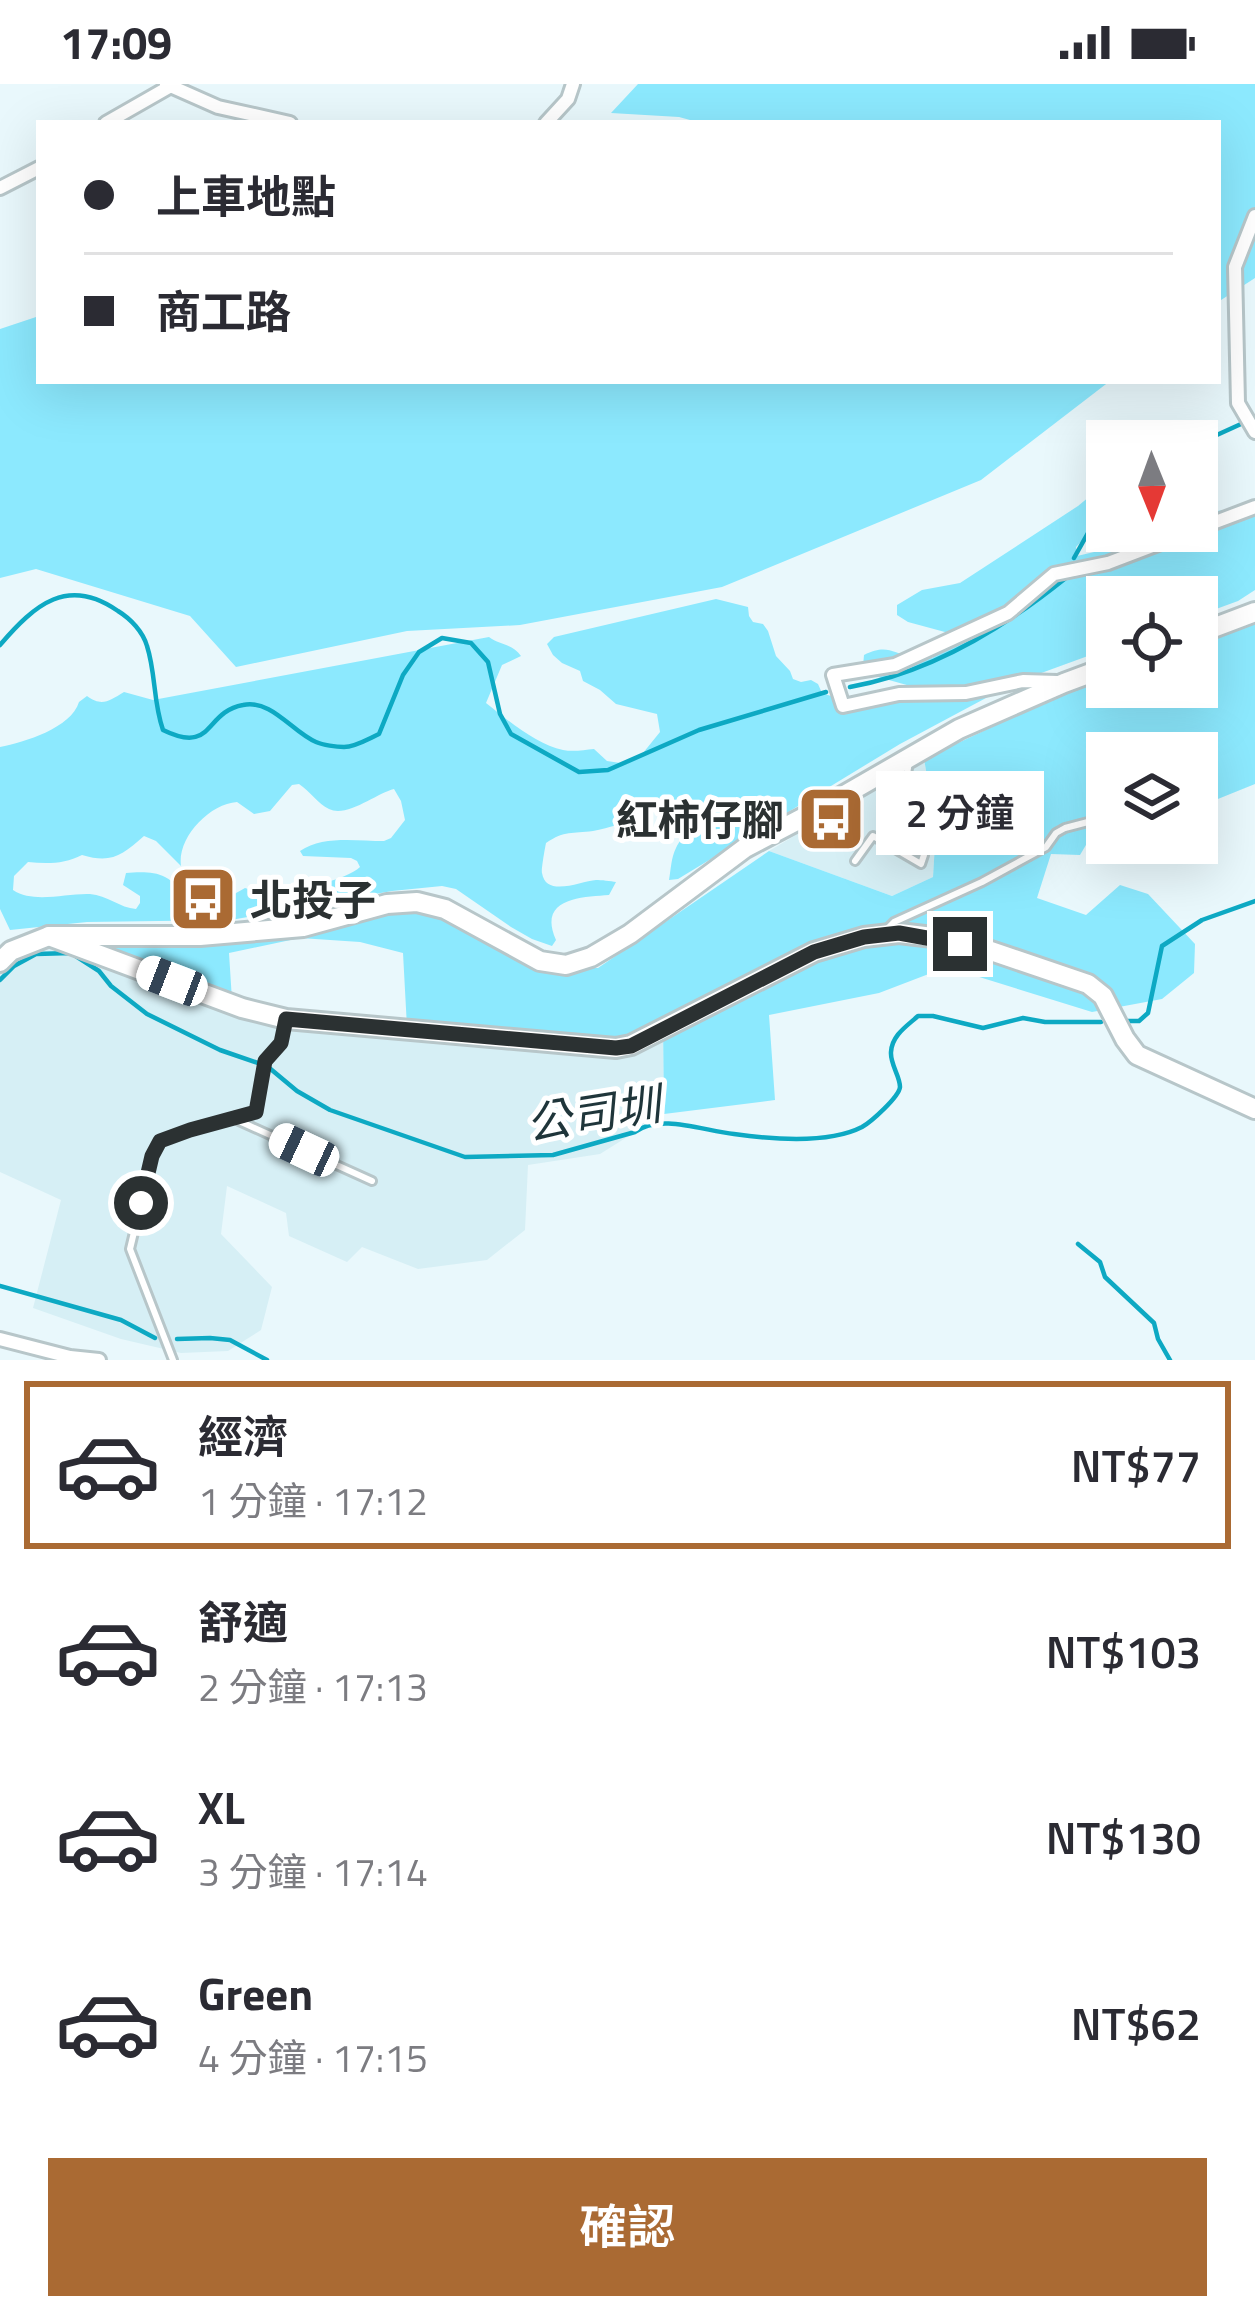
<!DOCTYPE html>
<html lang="zh-TW">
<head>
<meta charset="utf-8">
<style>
  body { margin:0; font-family:"Titillium Web","Noto Sans TC",sans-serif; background:#f2f2f3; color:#2b2b33; height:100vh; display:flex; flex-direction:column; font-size:45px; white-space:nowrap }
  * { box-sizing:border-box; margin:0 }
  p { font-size:39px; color:#7c7c81 }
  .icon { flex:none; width:66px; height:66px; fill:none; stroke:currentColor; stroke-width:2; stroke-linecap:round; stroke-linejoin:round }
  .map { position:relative; height:1276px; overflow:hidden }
  .panel { display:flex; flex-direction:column; background:#fff; flex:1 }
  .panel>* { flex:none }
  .top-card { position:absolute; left:36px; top:36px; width:1185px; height:264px; border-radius:0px; box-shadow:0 12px 48px #0002; display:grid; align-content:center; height:264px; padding:0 48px; background:#fff }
  .needle { width:78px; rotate:179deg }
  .buttons { position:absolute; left:1086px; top:336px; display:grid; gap:24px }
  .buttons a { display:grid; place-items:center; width:132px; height:132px; border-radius:0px; background:#fff; box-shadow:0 12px 48px #0002; font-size:60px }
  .end { position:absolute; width:54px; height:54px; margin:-27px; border:15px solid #2b3132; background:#fff; box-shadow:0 0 0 6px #fff }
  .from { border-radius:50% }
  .bubble { position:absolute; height:84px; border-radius:0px; background:#fff; box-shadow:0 12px 48px #0002; font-size:39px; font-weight:600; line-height:84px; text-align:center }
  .car { position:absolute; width:36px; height:72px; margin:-36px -18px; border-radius:15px; box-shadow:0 0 9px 3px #0007; background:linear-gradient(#fff 24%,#345 0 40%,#fff 0 76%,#345 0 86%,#fff 0) }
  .top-card b { display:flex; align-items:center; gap:42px; height:114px; font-size:45px }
  .top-card b+b { border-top:3px solid #e1e1e2 }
  .top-card i { width:30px; height:30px; background:#2b2b33 }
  ul { padding:21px 0 0; list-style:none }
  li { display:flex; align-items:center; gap:36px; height:168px; margin:0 24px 18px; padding:0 24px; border:6px solid transparent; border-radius:0px }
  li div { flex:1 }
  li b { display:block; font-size:45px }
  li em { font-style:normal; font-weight:600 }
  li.current { border-color:#aa6a33 }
  li>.icon { width:108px; height:108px; stroke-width:1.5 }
  .cta { display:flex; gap:24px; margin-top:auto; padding:24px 48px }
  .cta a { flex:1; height:138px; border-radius:0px; background:#aa6a33; color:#fff; font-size:48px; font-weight:600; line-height:138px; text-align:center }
  .status { display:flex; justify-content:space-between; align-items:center; height:84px; padding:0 60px; background:#fff; direction:ltr }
  .status svg { height:33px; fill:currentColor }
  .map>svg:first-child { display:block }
  .built { fill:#d6eff5 }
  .green { fill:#8ce9fe; fill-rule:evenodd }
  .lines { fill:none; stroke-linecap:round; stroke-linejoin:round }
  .stream { stroke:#0da9c3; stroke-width:4.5 }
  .lane-casing { stroke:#b7c6c9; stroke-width:12 }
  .street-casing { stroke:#b7c6c9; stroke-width:18 }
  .secondary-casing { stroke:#b7c6c9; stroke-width:24 }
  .lane { stroke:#fff; stroke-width:6 }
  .street { stroke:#fff; stroke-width:12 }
  .secondary { stroke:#fff; stroke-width:18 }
  .route { stroke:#2b3132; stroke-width:15 }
  .labels { text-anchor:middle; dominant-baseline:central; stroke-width:10; stroke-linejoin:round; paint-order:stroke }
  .poi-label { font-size:42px; font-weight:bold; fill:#2b3132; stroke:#fff; text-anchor:end }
  .water-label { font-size:45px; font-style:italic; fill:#1f353a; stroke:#fff }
</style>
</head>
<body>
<div class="status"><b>17:09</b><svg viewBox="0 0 49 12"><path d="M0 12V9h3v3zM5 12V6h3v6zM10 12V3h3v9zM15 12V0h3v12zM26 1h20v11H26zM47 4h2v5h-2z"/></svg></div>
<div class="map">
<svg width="1255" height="1276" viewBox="0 0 1255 1276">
  <rect width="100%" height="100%" fill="#e9f8fc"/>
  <!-- built -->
  <g class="built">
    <polygon points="924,675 936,743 933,793 892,812 769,767"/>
    <polygon points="51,856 232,916 301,931 407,943 663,938 664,1030 600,1070 528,1081 525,1146 487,1176 418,1185 362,1163 347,1178 289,1152 286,1129 227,1102 221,1150 272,1203 261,1246 228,1267 181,1269 121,1255 33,1224 61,1116 0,1088 0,874"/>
  </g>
  <!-- green -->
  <g class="green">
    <polygon points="638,0 1255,0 1255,194 1218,218 1218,39 701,39 679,33 611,29"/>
    <polygon points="39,232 39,297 1110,297 981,396 722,503 520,541 407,547 236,583 190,532 36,485 0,494 0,245"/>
    <path d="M 1107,398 L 1107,440 L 1092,446 L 1076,463 L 1077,472 L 1094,468 L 1111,458 L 1121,460 L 1157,447 L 1197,447 L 1197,429 L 1255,423 L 1255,506 L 1238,517 L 1197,532 L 1197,513 L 1107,513 L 1107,565 L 1014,599 L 900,660 L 678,795 L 669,796 C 671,785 671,774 676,764 C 686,744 703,739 688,717 C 668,715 659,727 642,733 C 627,738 609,744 593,747 C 572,750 565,746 546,759 C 545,764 541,786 542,789 C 546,814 581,797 596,796 C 601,796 611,797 616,798 L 609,811 C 582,813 537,814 556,856 L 552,862 L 532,855 L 511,843 L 456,805 L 442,802 L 392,807 L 231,836 L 87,838 L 10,846 L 0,825 L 0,663 C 25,658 71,644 79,618 L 87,612 C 102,623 109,617 124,608 L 153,616 L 489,553 C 500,561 513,560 521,572 L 502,581 L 486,619 C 506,635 537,661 563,666 C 573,668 584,666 594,665 L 607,677 L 627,680 L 643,669 L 660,648 L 657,630 L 616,620 L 600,606 L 583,597 L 580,587 L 562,579 L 553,571 L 547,560 L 554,553 L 716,515 L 748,523 L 749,532 L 753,538 L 763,540 L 768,547 L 776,572 L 790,587 L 793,595 L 801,598 L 811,596 L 818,600 L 822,609 L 831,612 C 861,612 891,629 914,603 L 871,591 L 863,582 L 864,571 C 886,560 892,568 912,574 C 918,575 925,574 932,574 L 950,560 L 956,551 L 908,538 L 897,531 L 897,521 L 922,506 L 960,499 L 1078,422 ZM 299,700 C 310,707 318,720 329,725 C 347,734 377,709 394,705 L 401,717 L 405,736 L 391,754 L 384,757 C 357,757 323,751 300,767 L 303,772 L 351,774 L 357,777 L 360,783 C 342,800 269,813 245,804 C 228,814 207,824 189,812 C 180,807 175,798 165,793 C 154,787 138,788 126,789 L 123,801 L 140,812 L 140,819 L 136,825 C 120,824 107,811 90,810 C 66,809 34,820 13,806 L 14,792 L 28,778 C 47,780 65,780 82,771 C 112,780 122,771 144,752 L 156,757 L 181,782 C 177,754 209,720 237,718 L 254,730 L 270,727 L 292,701 Z"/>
    <polygon points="1255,530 1255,700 1208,719 1197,720 1197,669 1107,669 1107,737 1099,739 1080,771 1051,770 1037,814 1086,831 1120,801 1148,810 1195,860 1194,889 1162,915 1092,928 947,883 879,909 769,931 775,1016 664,1030 663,939 611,959 407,943 403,869 360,858 300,854 229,869 232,916 51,856 240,856 424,822 541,884 598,884 769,767 892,812 933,793 936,743 924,675 1107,589 1107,603 1197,603 1197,550"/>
  </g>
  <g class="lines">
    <!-- stream -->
    <g class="stream">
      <polyline points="1197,360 1241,340"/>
      <polyline points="1074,474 1107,415"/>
      <path d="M 0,561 C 35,520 68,492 118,527 C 131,535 143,548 147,562 C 156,590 153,618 163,646 C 214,671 204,628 243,621 C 272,615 292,648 316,658 C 323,661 336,663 344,663 C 355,663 368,655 379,650 L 403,591 L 419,568 L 442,554 L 471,559 L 488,578 L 500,630 L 511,650 L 579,688 L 608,686 L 699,646 L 826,608"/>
      <path d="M 850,603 C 930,589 1004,544 1067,493"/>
      <path d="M 0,896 L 14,882 L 36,870 L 71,869 L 99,887 L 111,902 L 147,930 L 220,966 L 267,982 L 297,1007 L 330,1026 L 465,1073 L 553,1071 L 635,1048 C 660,1029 704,1047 734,1050 C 770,1055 829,1060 862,1043 C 871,1038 899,1013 900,1003 C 900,992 890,980 891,968 C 892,951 907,942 918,932 L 933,932 L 983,944 L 1023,934 L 1045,938 L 1101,938"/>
      <polyline points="1128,937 1139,937 1148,929 1162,862 1202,836 1255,817"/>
      <polyline points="1078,1160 1100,1178 1105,1193 1154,1239 1158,1255 1170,1276"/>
      <polyline points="0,1202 121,1236 155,1254"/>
      <polyline points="177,1255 210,1254 230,1256 267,1276"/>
    </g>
    <defs>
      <g id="lane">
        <polyline points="1169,759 1173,761"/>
        <polyline points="855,777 873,752 921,780 924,771 923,759 899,746 909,677"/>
        <polyline points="886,846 894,838 982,798 1046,763 1056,749 1065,744 1107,733"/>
        <polyline points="239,1037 372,1097"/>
        <polyline points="173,1276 130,1165 152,1073 161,1057 190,1046 257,1029 265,977 281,959 285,940"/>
      </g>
      <g id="street">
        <polyline points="166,0 218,23 290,39"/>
        <polyline points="106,39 169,3"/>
        <polyline points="546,39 568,15 573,0"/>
        <polyline points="0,104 39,84"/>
        <polyline points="1255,132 1235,183 1238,319 1255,348"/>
        <polyline points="1197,445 1255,423"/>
        <polyline points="1057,598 1023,597 966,609 899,610 843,622 833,591 895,581 1008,529 1054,490 1108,479 1192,447"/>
        <polyline points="0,1255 70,1273 99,1276"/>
      </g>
      <g id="secondary">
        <polyline points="1197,550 1255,528"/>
        <polyline points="49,852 242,924 286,935 616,964 631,961 814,868 864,853 899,849 933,853 988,866 1088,900 1103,912 1125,955 1137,971 1255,1025"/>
        <polyline points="0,878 11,867 49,852 200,852 303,843 387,820 417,818 445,825 540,877 566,881 591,873 630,850 745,764 827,721 959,645 1064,599 1107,583"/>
      </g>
    </defs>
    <!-- lane casing -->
    <use href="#lane" class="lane-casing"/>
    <!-- street casing -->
    <use href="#street" class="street-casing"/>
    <!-- secondary casing -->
    <use href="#secondary" class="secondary-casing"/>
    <!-- lane -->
    <use href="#lane" class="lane"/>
    <!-- street -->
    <use href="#street" class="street"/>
    <!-- secondary -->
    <use href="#secondary" class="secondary"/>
  </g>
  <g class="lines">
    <!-- route -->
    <polyline class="route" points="141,1119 152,1072 160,1057 190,1046 256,1028 265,977 281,959 286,935 616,964 631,962 814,868 864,853 899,849 960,860"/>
  </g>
  <!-- icons -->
  <defs>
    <symbol id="bus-square" viewBox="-11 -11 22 22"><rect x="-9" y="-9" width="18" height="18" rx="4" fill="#aa6a33" stroke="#fff"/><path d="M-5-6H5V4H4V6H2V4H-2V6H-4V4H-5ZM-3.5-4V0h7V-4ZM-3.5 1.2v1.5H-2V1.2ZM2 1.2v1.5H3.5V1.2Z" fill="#fff"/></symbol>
  </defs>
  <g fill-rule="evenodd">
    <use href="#bus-square" x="793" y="697" width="76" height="76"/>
    <use href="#bus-square" x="165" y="777" width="76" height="76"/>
  </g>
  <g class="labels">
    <!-- poi labels -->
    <g class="poi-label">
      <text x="784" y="735">紅柿仔腳</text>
      <text x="250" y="815" text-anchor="start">北投子</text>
    </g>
    <!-- water labels -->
    <g class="water-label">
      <text transform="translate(593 1029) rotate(-9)">公司圳</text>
    </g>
  </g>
</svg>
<div class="buttons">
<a><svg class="needle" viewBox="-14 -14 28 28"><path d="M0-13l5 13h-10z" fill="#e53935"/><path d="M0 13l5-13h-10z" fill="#7c7c81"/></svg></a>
<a><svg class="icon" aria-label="locate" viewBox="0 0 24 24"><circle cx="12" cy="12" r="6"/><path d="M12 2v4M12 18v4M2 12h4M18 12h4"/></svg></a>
<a><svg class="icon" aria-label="layers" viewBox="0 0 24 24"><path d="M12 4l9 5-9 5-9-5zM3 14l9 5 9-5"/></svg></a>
</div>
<i class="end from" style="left:141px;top:1119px"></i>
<i class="end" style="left:960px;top:860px"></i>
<div class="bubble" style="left:876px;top:687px;width:168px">2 分鐘</div>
<i class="car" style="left:172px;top:897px;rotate:291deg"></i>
<i class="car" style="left:304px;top:1066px;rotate:295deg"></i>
<div class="top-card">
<b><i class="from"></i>上車地點</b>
<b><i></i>商工路</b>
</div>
</div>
<section class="panel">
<ul>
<li class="current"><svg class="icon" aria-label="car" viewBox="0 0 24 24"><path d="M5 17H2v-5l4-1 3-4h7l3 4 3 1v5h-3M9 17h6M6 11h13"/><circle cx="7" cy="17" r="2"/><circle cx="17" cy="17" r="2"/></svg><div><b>經濟</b><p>1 分鐘 · 17:12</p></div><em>NT$77</em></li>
<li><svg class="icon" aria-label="car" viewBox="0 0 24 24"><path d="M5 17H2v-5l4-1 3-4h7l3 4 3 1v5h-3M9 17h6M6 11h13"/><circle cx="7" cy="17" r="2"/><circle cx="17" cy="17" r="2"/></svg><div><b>舒適</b><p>2 分鐘 · 17:13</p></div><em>NT$103</em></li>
<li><svg class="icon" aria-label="car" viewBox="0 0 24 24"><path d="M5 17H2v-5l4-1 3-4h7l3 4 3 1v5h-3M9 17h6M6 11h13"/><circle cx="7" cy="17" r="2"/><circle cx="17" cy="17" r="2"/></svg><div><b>XL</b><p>3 分鐘 · 17:14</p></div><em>NT$130</em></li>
<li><svg class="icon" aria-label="car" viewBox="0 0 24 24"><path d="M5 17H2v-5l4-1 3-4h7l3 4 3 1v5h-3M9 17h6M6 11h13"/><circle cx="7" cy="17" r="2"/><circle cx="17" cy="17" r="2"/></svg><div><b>Green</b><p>4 分鐘 · 17:15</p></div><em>NT$62</em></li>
</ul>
<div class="cta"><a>確認</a></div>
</section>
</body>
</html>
